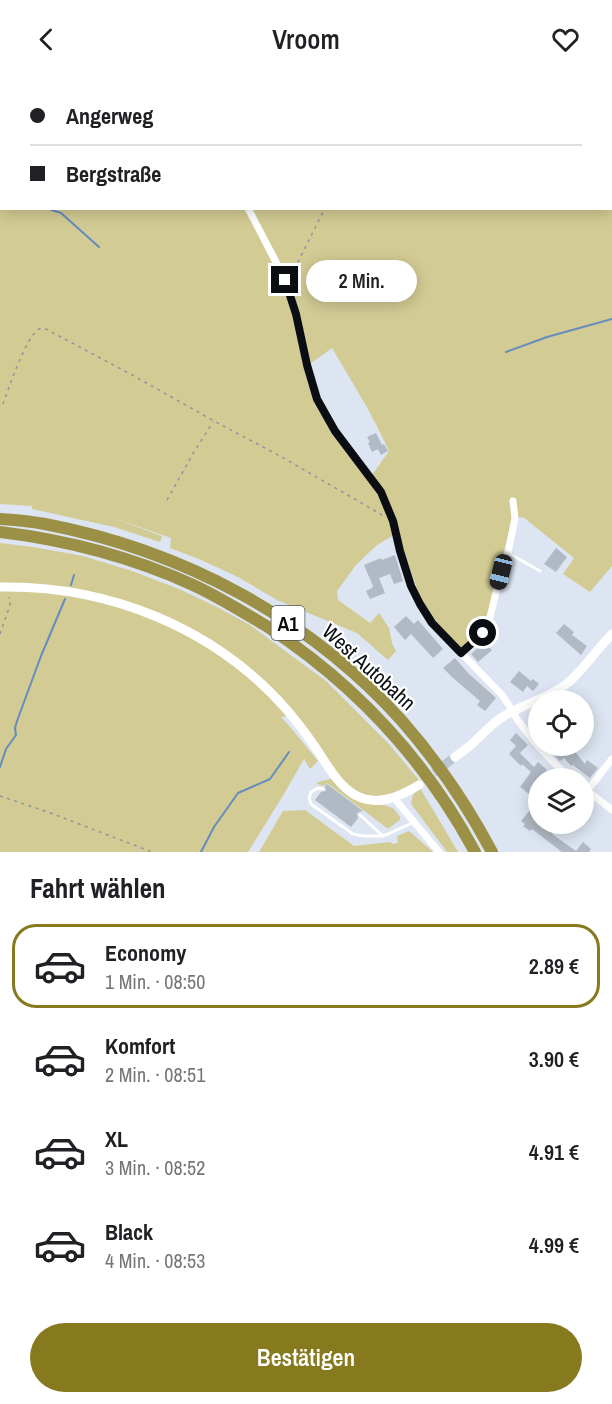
<!DOCTYPE html>
<html lang="de">
<head>
<meta charset="utf-8">
<style>
  body { margin:0; font-family:"Archivo Narrow",sans-serif; background:#f2f2f2; color:#202124; height:100vh; display:flex; flex-direction:column; font-size:22px; white-space:nowrap }
  * { box-sizing:border-box; margin:0 }
  p { font-size:20px; color:#757577 }
  .icon { flex:none; width:33px; height:33px; fill:none; stroke:currentColor; stroke-width:2; stroke-linecap:round; stroke-linejoin:round }
  .map { position:relative; height:774px; overflow:hidden }
  .side { display:flex; flex-direction:column; background:#fff; flex:1 }
  .side>* { flex:none }
  .top-card { position:absolute; left:0px; top:0px; width:612px; height:132px; box-shadow:0 3px 15px #0003; display:grid; align-content:center; height:132px; padding:0 30px; background:#fff }
  .tools { position:absolute; left:528px; top:612px; display:grid; gap:12px }
  .tools a { display:grid; place-items:center; width:66px; height:66px; border-radius:50%; background:#fff; box-shadow:0 3px 15px #0003; font-size:30px }
  .end { position:absolute; width:27px; height:27px; margin:-14px; border:8px solid #0a0d11; background:#fff; box-shadow:0 0 0 3px #fff }
  .from { border-radius:50% }
  .bubble { position:absolute; height:42px; border-radius:21px; background:#fff; box-shadow:0 3px 15px #0003; font-size:20px; font-weight:600; line-height:42px; text-align:center }
  .car { position:absolute; width:18px; height:36px; margin:-18px -9px; border-radius:8px; box-shadow:0 0 4px 2px #0007; background:linear-gradient(#222 24%,#8ab4d8 0 40%,#222 0 76%,#8ab4d8 0 86%,#222 0) }
  .top-card b { display:flex; align-items:center; gap:21px; height:57px; font-size:22px }
  .top-card b+b { border-top:2px solid #e0e0e0 }
  .top-card i { width:15px; height:15px; background:#202124 }
  ul { padding:0; list-style:none }
  li { display:flex; align-items:center; gap:18px; height:84px; margin:0 12px 9px; padding:0 18px; border:3px solid transparent; border-radius:24px }
  li div { flex:1 }
  li b { display:block; font-size:22px }
  li em { font-style:normal; font-weight:600 }
  li.active { border-color:#86791e }
  li>.icon { width:54px; height:54px; stroke-width:1.5 }
  h2 { padding:0 30px; font-size:27px; line-height:72px }
  .cta { display:flex; gap:12px; margin-top:auto; padding:12px 30px }
  .cta a { flex:1; height:69px; border-radius:36px; background:#86791e; color:#fff; font-size:24px; font-weight:600; line-height:69px; text-align:center }
  header { display:flex; justify-content:space-between; align-items:center; height:78px; padding:0 30px; background:#fff; font-size:27px; font-weight:600 }
  .map>svg:first-child { display:block }
  .green { fill:#d2cb94 }
  .lines { fill:none; stroke-linecap:round; stroke-linejoin:round }
  .stream { stroke:#658cbe; stroke-width:2 }
  .building { fill:#b0b9c4 }
  .secondary-tunnel { stroke:#bcc5cf; stroke-width:9; stroke-dasharray:9 4.5; stroke-linecap:butt }
  .path { stroke:#8e959e; stroke-width:1.5; stroke-dasharray:3 4.5; stroke-linecap:butt }
  .lane { stroke:#fff; stroke-width:3 }
  .street { stroke:#fff; stroke-width:7 }
  .secondary { stroke:#fff; stroke-width:9 }
  .highway { stroke:#9b9045; stroke-width:12 }
  .route { stroke:#0a0d11; stroke-width:8 }
  .labels { text-anchor:middle; dominant-baseline:central; stroke-width:4.5; stroke-linejoin:round; paint-order:stroke }
  .shield { fill:#fff; stroke:#545658; stroke-width:1.5 }
  .shield-label { font-size:20px; font-weight:bold; fill:#0a0d11 }
  .street-label { font-size:21px; fill:#0a0d11; stroke:#fff }
</style>
</head>
<body>
<header><svg class="icon" aria-label="back" viewBox="0 0 24 24"><path d="M15 5l-7 7 7 7"/></svg>Vroom<svg class="icon" aria-label="heart" viewBox="0 0 24 24"><path d="M12 20l-8-8c-3-5 5-10 8-4 3-6 11-1 8 4z"/></svg></header>
<div class="map">
<svg width="612" height="774" viewBox="0 0 612 774">
  <rect width="100%" height="100%" fill="#dce5f1"/>
  <!-- green -->
  <g class="green">
    <path d="M 0,0 L 195,0 L 196,1 L 2,2 L 2,130 L 244,131 C 258,156 280,189 288,217 C 298,250 300,287 313,319 C 329,358 362,386 381,423 C 387,433 391,445 394,457 L 377,467 L 356,487 L 337,513 L 338,522 L 370,545 L 379,535 L 389,550 L 392,565 L 396,573 L 388,582 L 357,555 L 277,522 L 238,499 L 199,481 L 170,470 L 171,460 L 111,439 L 162,458 L 160,464 L 114,449 L 32,431 L 32,428 L 0,426 Z"/>
    <path d="M 203,0 L 612,0 L 612,488 L 590,514 L 563,496 L 574,480 L 523,439 L 512,441 L 488,538 L 480,554 L 466,568 L 459,569 L 433,540 L 425,527 L 418,513 L 404,473 L 393,433 L 381,411 L 372,397 L 389,373 C 373,337 352,304 332,270 L 310,286 C 305,262 301,237 293,213 C 283,184 265,157 250,131 L 610,130 L 610,2 L 203,2 Z"/>
    <path d="M 0,465 L 33,469 L 83,478 L 132,493 L 179,511 L 215,528 L 250,547 L 326,603 L 388,665 L 419,702 C 385,722 359,728 334,691 C 330,685 326,677 322,671 C 314,659 305,648 296,637 L 281,639 L 291,650 L 318,683 L 310,691 L 304,681 L 284,716 L 248,774 L 0,774 Z"/>
    <polygon points="331,701 347,717 372,726 384,727 393,730 400,739 400,742 389,750 387,750 327,705 324,708 317,706 318,704"/>
    <polygon points="420,710 458,774 447,774 411,726 413,717"/>
    <polygon points="305,732 354,768 390,764 393,766 398,765 397,758 409,753 433,774 259,774 283,733"/>
  </g>
  <g class="lines">
    <!-- stream -->
    <g class="stream">
      <polyline points="0,114 2,114"/>
      <polyline points="46,130 61,135 99,169"/>
      <polyline points="506,274 547,259 612,241"/>
      <polyline points="71,507 74,497"/>
      <polyline points="0,689 6,671 16,657 15,650 17,643 41,578 65,521"/>
      <polyline points="201,774 214,749 238,715 270,701 289,674"/>
    </g>
  </g>
  <!-- building -->
  <g class="building">
    <polygon points="376,355 382,367 384,366 388,373 381,377 378,371 372,374 368,365 370,364 367,359"/>
    <polygon points="556,470 567,479 556,494 544,486"/>
    <polygon points="395,477 403,503 394,506 390,496 379,500 385,515 370,521 366,513 372,510 373,508 364,487 381,480 382,482"/>
    <polygon points="406,538 414,546 418,542 443,571 433,580 411,556 405,562 394,549"/>
    <polygon points="564,546 574,554 572,557 587,568 581,577 556,555"/>
    <polygon points="483,563 492,572 478,584 471,576 480,568 478,567"/>
    <polygon points="455,580 468,595 496,620 485,633 477,627 480,623 453,600 443,590"/>
    <polygon points="519,593 531,603 533,601 539,606 533,613 527,608 523,614 510,604"/>
    <polygon points="516,655 528,667 520,675 534,689 538,684 547,692 542,697 545,700 538,700 535,706 536,707 529,716 520,709 531,694 522,686 521,688 509,676 516,668 510,662"/>
    <polygon points="557,668 566,668 569,671 571,669 585,686 587,682 598,690 590,700 573,687 571,688 564,680 560,683 550,673"/>
    <polygon points="327,706 363,733 357,735 358,740 351,749 315,722 321,714 326,713 325,708"/>
    <polygon points="530,732 538,738 538,746 560,746 552,756 576,773 583,764 591,771 589,774 562,774 532,751 530,753 523,748 525,746 521,743"/>
  </g>
  <g class="lines">
    <!-- secondary-tunnel -->
    <polyline class="secondary-tunnel" points="423,703 455,679"/>
    <!-- path -->
    <g class="path">
      <polyline points="412,0 416,2"/>
      <polyline points="391,2 392,0"/>
      <polyline points="610,97 612,98"/>
      <polyline points="290,197 295,190 325,130"/>
      <path d="M 3,326 C 9,309 26,259 39,251 L 46,251 L 134,298 L 214,343 L 280,378 L 382,437"/>
      <polyline points="167,422 194,374 213,344"/>
      <polyline points="0,556 10,527 9,519"/>
      <polyline points="0,718 48,734 152,774"/>
    </g>
    <!-- lane -->
    <g class="lane">
      <polyline points="510,476 540,493"/>
      <polyline points="323,711 318,710 311,714 309,720 311,726 353,756 363,758 383,758 360,737"/>
      <polyline points="383,758 388,756 414,744"/>
    </g>
    <!-- street -->
    <g class="street">
      <polyline points="200,0 201,2"/>
      <path d="M 248,130 L 285,202 L 296,235 L 307,287 L 317,321 L 335,353 L 381,414 L 393,443 L 400,473 L 411,508 L 420,526 L 432,545 L 502,617 C 508,625 512,633 517,641 C 533,664 550,683 571,700"/>
      <polyline points="461,575 483,555 490,539 501,494 508,475 515,440 513,423"/>
      <polyline points="584,710 612,732"/>
      <polyline points="587,713 612,681"/>
      <polyline points="394,720 439,774"/>
    </g>
    <!-- secondary -->
    <g class="secondary">
      <path d="M 0,509 C 109,507 215,550 287,632 C 298,645 308,658 317,672 C 328,688 338,707 355,717 C 378,729 399,719 419,707"/>
      <path d="M 455,679 C 461,675 467,670 473,665 C 483,656 492,645 504,638 C 525,625 550,620 569,604 C 585,590 597,571 612,556"/>
    </g>
    <!-- highway -->
    <g class="highway">
      <path d="M 0,441 C 15,442 30,443 45,446 C 181,472 309,539 402,643 C 437,683 467,727 492,774"/>
      <path d="M 0,454 C 66,462 132,479 193,507 C 219,519 243,534 268,549 C 356,607 425,681 475,774"/>
    </g>
  </g>
  <g class="lines">
    <!-- route -->
    <polyline class="route" points="285,202 296,236 307,287 317,321 335,353 381,414 393,443 400,473 411,508 420,526 432,545 461,575 483,555"/>
  </g>
  <g class="labels">
    <!-- shield labels -->
    <rect class="shield" x="271.5" y="528" width="33" height="34" rx="4.5"/>
    <g class="shield-label">
      <text x="288" y="545">A1</text>
    </g>
    <!-- street labels -->
    <g class="street-label">
      <text transform="translate(369 589) rotate(42)">West Autobahn</text>
    </g>
  </g>
</svg>
<div class="tools">
<a><svg class="icon" aria-label="locate" viewBox="0 0 24 24"><circle cx="12" cy="12" r="6"/><path d="M12 2v4M12 18v4M2 12h4M18 12h4"/></svg></a>
<a><svg class="icon" aria-label="layers" viewBox="0 0 24 24"><path d="M12 4l9 5-9 5-9-5zM3 14l9 5 9-5"/></svg></a>
</div>
<i class="end from" style="left:483px;top:555px"></i>
<i class="end" style="left:285px;top:202px"></i>
<div class="bubble" style="left:306px;top:182px;width:111px">2 Min.</div>
<i class="car" style="left:501px;top:494px;rotate:194deg"></i>
<div class="top-card">
<b><i class="from"></i>Angerweg</b>
<b><i></i>Bergstraße</b>
</div>
</div>
<section class="side">
<h2>Fahrt wählen</h2>
<ul>
<li class="active"><svg class="icon" aria-label="car" viewBox="0 0 24 24"><path d="M5 17H2v-5l4-1 3-4h7l3 4 3 1v5h-3M9 17h6M6 11h13"/><circle cx="7" cy="17" r="2"/><circle cx="17" cy="17" r="2"/></svg><div><b>Economy</b><p>1 Min. · 08:50</p></div><em>2.89 €</em></li>
<li><svg class="icon" aria-label="car" viewBox="0 0 24 24"><path d="M5 17H2v-5l4-1 3-4h7l3 4 3 1v5h-3M9 17h6M6 11h13"/><circle cx="7" cy="17" r="2"/><circle cx="17" cy="17" r="2"/></svg><div><b>Komfort</b><p>2 Min. · 08:51</p></div><em>3.90 €</em></li>
<li><svg class="icon" aria-label="car" viewBox="0 0 24 24"><path d="M5 17H2v-5l4-1 3-4h7l3 4 3 1v5h-3M9 17h6M6 11h13"/><circle cx="7" cy="17" r="2"/><circle cx="17" cy="17" r="2"/></svg><div><b>XL</b><p>3 Min. · 08:52</p></div><em>4.91 €</em></li>
<li><svg class="icon" aria-label="car" viewBox="0 0 24 24"><path d="M5 17H2v-5l4-1 3-4h7l3 4 3 1v5h-3M9 17h6M6 11h13"/><circle cx="7" cy="17" r="2"/><circle cx="17" cy="17" r="2"/></svg><div><b>Black</b><p>4 Min. · 08:53</p></div><em>4.99 €</em></li>
</ul>
<div class="cta"><a>Bestätigen</a></div>
</section>
</body>
</html>
